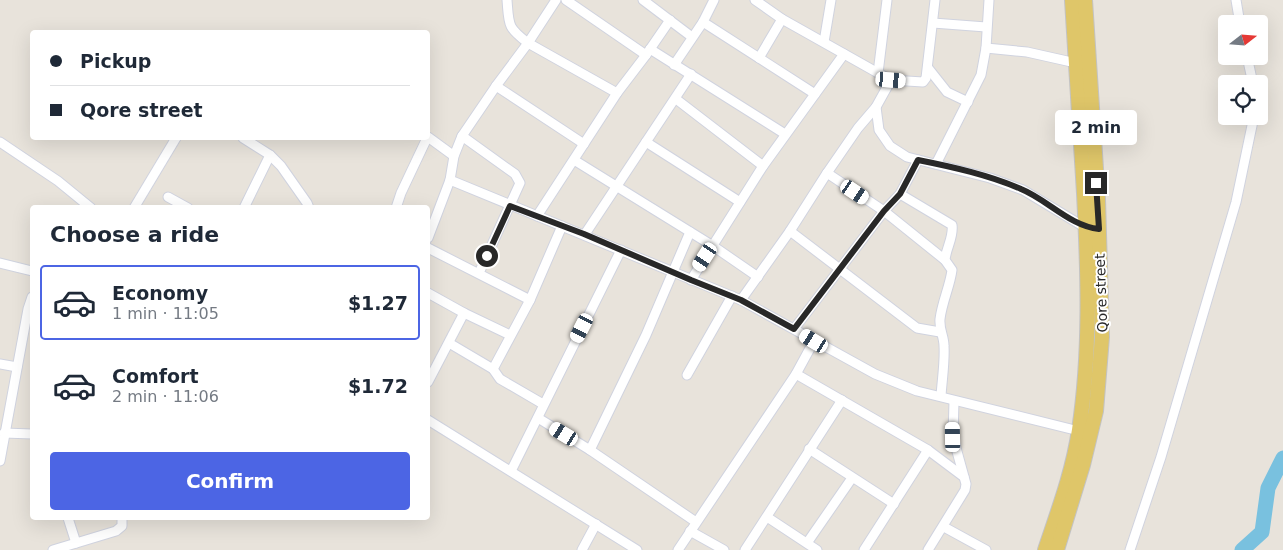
<!DOCTYPE html>
<html lang="en">
<head>
<meta charset="utf-8">
<style>
  body { margin:0; font-family:"DejaVu Sans",sans-serif; background:#f6f6f7; color:#1f2937; height:100vh; display:flex; flex-direction:column; font-size:19px; white-space:nowrap }
  * { box-sizing:border-box; margin:0 }
  p { font-size:16px; color:#747a83 }
  .icon { flex:none; width:28px; height:28px; fill:none; stroke:currentColor; stroke-width:2; stroke-linecap:round; stroke-linejoin:round }
  .map { position:relative; flex:1; overflow:hidden }
  .panel { position:absolute; left:30px; top:205px; width:400px; height:315px; display:flex; flex-direction:column; background:#fff; border-radius:5px; box-shadow:0 5px 20px #0002 }
  .panel>* { flex:none }
  .banner { position:absolute; left:30px; top:30px; width:400px; height:110px; border-radius:5px; box-shadow:0 5px 20px #0002; display:grid; align-content:center; height:110px; padding:0 20px; background:#fff }
  .needle { width:32px; rotate:73deg }
  .buttons { position:absolute; left:1218px; top:15px; display:grid; gap:10px }
  .buttons a { display:grid; place-items:center; width:50px; height:50px; border-radius:5px; background:#fff; box-shadow:0 5px 20px #0002; font-size:25px }
  .end { position:absolute; width:22px; height:22px; margin:-11px; border:6px solid #282828; background:#fff; box-shadow:0 0 0 2px #fff }
  .from { border-radius:50% }
  .bubble { position:absolute; height:35px; border-radius:5px; background:#fff; box-shadow:0 5px 20px #0002; font-size:16px; font-weight:700; line-height:35px; text-align:center }
  .car { position:absolute; width:15px; height:30px; margin:-15px -8px; border-radius:6px; box-shadow:0 0 4px 1px #0007; background:linear-gradient(#fff 24%,#345 0 40%,#fff 0 76%,#345 0 86%,#fff 0) }
  .banner b { display:flex; align-items:center; gap:18px; height:48px; font-size:19px }
  .banner b+b { border-top:1px solid #e0e1e3 }
  .banner i { width:12px; height:12px; background:#1f2937 }
  ul { padding:0; list-style:none }
  li { display:flex; align-items:center; gap:15px; height:75px; margin:0 10px 8px; padding:0 10px; border:2px solid transparent; border-radius:5px }
  li div { flex:1 }
  li b { display:block; font-size:19px }
  li em { font-style:normal; font-weight:700 }
  li.on { border-color:#4c65e4 }
  li>.icon { width:45px; height:45px; stroke-width:1.5 }
  h2 { padding:0 20px; font-size:22px; line-height:60px }
  .action { display:flex; gap:10px; margin-top:auto; padding:10px 20px }
  .action a { flex:1; height:58px; border-radius:5px; background:#4c65e4; color:#fff; font-size:20px; font-weight:700; line-height:58px; text-align:center }
  .map>svg:first-child { display:block }
  .lines { fill:none; stroke-linecap:round; stroke-linejoin:round }
  .river { stroke:#79c1df; stroke-width:15 }
  .minor-casing { stroke:#d0d3df; stroke-width:11 }
  .primary-casing { stroke:#c3c3c3; stroke-width:16 }
  .minor { stroke:#fff; stroke-width:9 }
  .primary { stroke:#dfc669; stroke-width:14 }
  .route { stroke:#282828; stroke-width:6 }
  .labels { text-anchor:middle; dominant-baseline:central; stroke-width:4; stroke-linejoin:round; paint-order:stroke }
  .street-label { font-size:14px; fill:#282828; stroke:#fff }
</style>
</head>
<body>
<div class="map">
<svg width="1283" height="550" viewBox="0 0 1283 550">
  <rect width="100%" height="100%" fill="#e8e3db"/>
  <g class="lines">
    <!-- river -->
    <polyline class="river" points="1242,550 1262,532 1268,488 1283,458"/>
    <defs>
      <g id="minor">
        <path d="M 507,0 C 509,25 507,27 528,43 L 617,93"/>
        <polyline points="566,0 646,55"/>
        <polyline points="643,0 692,37"/>
        <polyline points="755,0 782,19 878,73 891,80 923,82 926,78 935,0"/>
        <polyline points="1236,0 1240,24"/>
        <polyline points="703,22 815,94"/>
        <polyline points="933,23 986,27"/>
        <polyline points="824,42 831,0"/>
        <polyline points="986,48 1027,52 1076,63"/>
        <polyline points="650,49 785,134"/>
        <polyline points="1247,56 1253,84"/>
        <polyline points="759,58 782,19"/>
        <polyline points="674,65 703,22 714,0"/>
        <polyline points="928,68 947,92 968,102"/>
        <polyline points="878,73 887,0"/>
        <polyline points="496,86 584,144"/>
        <polyline points="676,99 763,166"/>
        <polyline points="876,107 879,130 890,146 907,157 990,178 1023,190 1086,228 1089,228"/>
        <polyline points="462,136 515,174 520,183 479,273"/>
        <polyline points="428,137 454,156"/>
        <polyline points="243,138 270,155 281,166 307,203 309,208"/>
        <polyline points="0,142 58,181 91,208"/>
        <polyline points="646,142 740,202"/>
        <polyline points="574,160 713,246 758,277"/>
        <polyline points="936,164 981,75 986,48 989,0"/>
        <polyline points="827,173 884,211 945,260"/>
        <polyline points="450,180 741,300 875,374 917,391 1079,431 1083,433"/>
        <path d="M 900,194 L 952,225 C 954,237 946,248 945,260 L 952,270 C 950,286 942,302 940,319 C 939,330 944,336 944,346 C 945,362 942,380 941,396"/>
        <polyline points="168,197 188,208"/>
        <polyline points="134,208 176,138"/>
        <polyline points="244,208 270,155"/>
        <polyline points="396,208 401,193 427,138"/>
        <polyline points="537,216 617,93 646,55 670,20"/>
        <polyline points="790,231 917,328 940,332"/>
        <polyline points="585,234 691,74"/>
        <polyline points="428,238 450,180 454,156 462,136 496,86 528,43 556,0"/>
        <polyline points="428,248 530,300"/>
        <polyline points="0,263 32,271"/>
        <polyline points="691,280 763,166 844,54"/>
        <polyline points="428,293 464,313 510,335"/>
        <polyline points="741,300 790,231 827,173 858,128 876,107 891,80"/>
        <polyline points="794,329 884,211 900,194 918,160"/>
        <polyline points="449,343 493,369 500,379 543,404"/>
        <polyline points="0,364 17,367"/>
        <polyline points="493,369 530,300 562,226"/>
        <polyline points="796,374 928,450 964,477"/>
        <polyline points="687,375 732,296"/>
        <polyline points="428,382 464,313"/>
        <polyline points="538,418 590,450 696,522"/>
        <polyline points="428,420 637,550"/>
        <polyline points="4,433 32,434"/>
        <polyline points="809,449 894,504"/>
        <polyline points="590,450 646,335 690,232"/>
        <polyline points="0,461 28,309 32,297"/>
        <polyline points="511,471 621,250"/>
        <polyline points="767,517 817,550"/>
        <polyline points="68,518 76,543"/>
        <polyline points="944,527 986,550"/>
        <polyline points="690,531 724,550"/>
        <polyline points="807,543 852,478"/>
        <polyline points="53,550 116,531 122,526 122,518"/>
        <polyline points="582,550 596,524"/>
        <polyline points="678,550 796,374 814,341"/>
        <polyline points="745,550 842,400"/>
        <polyline points="864,550 928,450"/>
        <polyline points="928,550 965,490 966,484 953,437 954,401"/>
        <polyline points="1130,550 1161,457 1236,202 1254,116"/>
      </g>
      <g id="primary">
        <path d="M 1045,550 C 1058,511 1073,471 1079,430 C 1091,351 1088,272 1084,193 C 1080,128 1076,64 1072,0"/>
        <polyline points="1057,550 1083,465 1096,411 1102,337 1098,199 1085,0"/>
      </g>
    </defs>
    <!-- minor casing -->
    <use href="#minor" class="minor-casing"/>
    <!-- primary casing -->
    <use href="#primary" class="primary-casing"/>
    <!-- minor -->
    <use href="#minor" class="minor"/>
    <!-- primary -->
    <use href="#primary" class="primary"/>
  </g>
  <g class="lines">
    <!-- route -->
    <path class="route" d="M 487,256 L 510,206 L 584,234 L 691,280 L 741,300 L 794,329 L 884,211 L 900,194 L 918,160 C 953,167 989,175 1021,189 C 1048,200 1070,226 1099,229 L 1096,183"/>
  </g>
  <g class="labels">
    <!-- street labels -->
    <g class="street-label">
      <text transform="translate(1101 293) rotate(-92)">Qore street</text>
    </g>
  </g>
</svg>
<div class="buttons">
<a><svg class="needle" viewBox="-14 -14 28 28"><path d="M0-13l5 13h-10z" fill="#e53935"/><path d="M0 13l5-13h-10z" fill="#747a83"/></svg></a>
<a><svg class="icon" aria-label="locate" viewBox="0 0 24 24"><circle cx="12" cy="12" r="6"/><path d="M12 2v4M12 18v4M2 12h4M18 12h4"/></svg></a>
</div>
<i class="end from" style="left:487px;top:256px"></i>
<i class="end" style="left:1096px;top:183px"></i>
<div class="bubble" style="left:1055px;top:110px;width:82px">2 min</div>
<i class="car" style="left:891px;top:80px;rotate:95deg"></i>
<i class="car" style="left:855px;top:192px;rotate:124deg"></i>
<i class="car" style="left:705px;top:257px;rotate:213deg"></i>
<i class="car" style="left:582px;top:328px;rotate:207deg"></i>
<i class="car" style="left:814px;top:341px;rotate:301deg"></i>
<i class="car" style="left:564px;top:434px;rotate:301deg"></i>
<i class="car" style="left:953px;top:437px;rotate:359deg"></i>
<div class="banner">
<b><i class="from"></i>Pickup</b>
<b><i></i>Qore street</b>
</div>
<section class="panel">
<h2>Choose a ride</h2>
<ul>
<li class="on"><svg class="icon" aria-label="car" viewBox="0 0 24 24"><path d="M5 17H2v-5l4-1 3-4h7l3 4 3 1v5h-3M9 17h6M6 11h13"/><circle cx="7" cy="17" r="2"/><circle cx="17" cy="17" r="2"/></svg><div><b>Economy</b><p>1 min · 11:05</p></div><em>$1.27</em></li>
<li><svg class="icon" aria-label="car" viewBox="0 0 24 24"><path d="M5 17H2v-5l4-1 3-4h7l3 4 3 1v5h-3M9 17h6M6 11h13"/><circle cx="7" cy="17" r="2"/><circle cx="17" cy="17" r="2"/></svg><div><b>Comfort</b><p>2 min · 11:06</p></div><em>$1.72</em></li>
</ul>
<div class="action"><a>Confirm</a></div>
</section>
</div>
</body>
</html>
